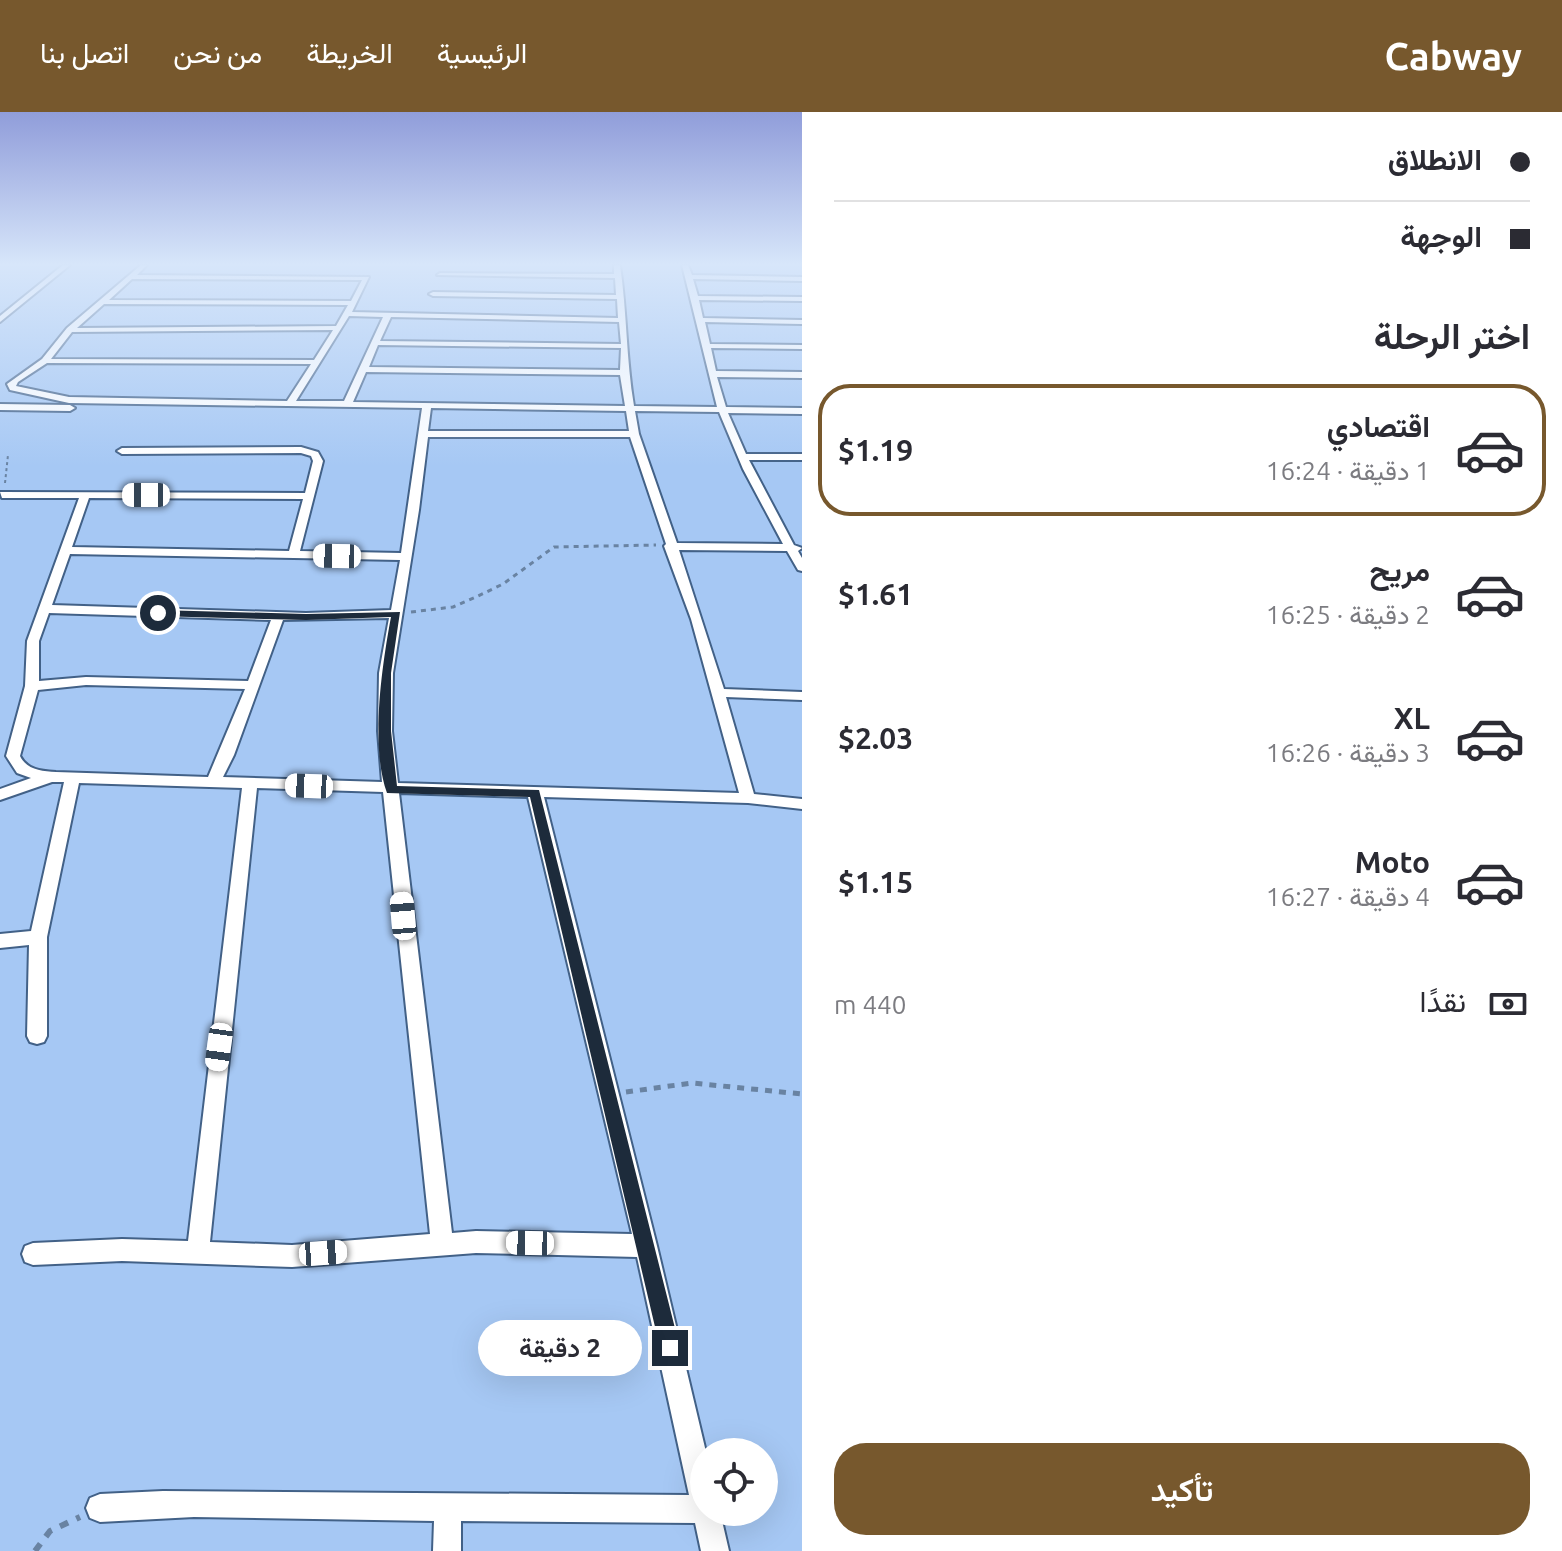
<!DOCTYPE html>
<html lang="ar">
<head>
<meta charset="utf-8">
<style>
  body { margin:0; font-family:Ubuntu,Vazirmatn,sans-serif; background:#f7f7f7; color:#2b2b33; direction:rtl; height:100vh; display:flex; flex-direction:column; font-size:30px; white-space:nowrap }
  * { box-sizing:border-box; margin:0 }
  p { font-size:26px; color:#7c7c81 }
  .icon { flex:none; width:44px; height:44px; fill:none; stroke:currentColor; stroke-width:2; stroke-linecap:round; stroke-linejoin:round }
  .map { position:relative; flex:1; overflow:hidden; direction:ltr }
  .panel { display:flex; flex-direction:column; background:#fff; width:760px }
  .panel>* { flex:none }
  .hud { display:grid; align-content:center; height:176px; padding:0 32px; background:#fff }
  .controls { position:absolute; left:690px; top:1326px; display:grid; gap:16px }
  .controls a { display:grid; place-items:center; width:88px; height:88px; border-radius:50%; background:#fff; box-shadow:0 8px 32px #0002; font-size:40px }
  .end { position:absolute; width:36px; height:36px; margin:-18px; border:10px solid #1d2b3b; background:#fff; box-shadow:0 0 0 4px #fff }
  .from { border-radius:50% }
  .bubble { position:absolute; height:56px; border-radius:28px; background:#fff; box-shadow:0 8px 32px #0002; font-size:26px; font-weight:600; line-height:56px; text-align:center; direction:rtl }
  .car { position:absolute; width:24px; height:48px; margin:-24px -12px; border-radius:10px; box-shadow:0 0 6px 2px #0007; background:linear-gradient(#fff 24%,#345 0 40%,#fff 0 76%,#345 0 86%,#fff 0) }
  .hud b { display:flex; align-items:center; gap:28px; height:76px; font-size:30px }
  .hud b+b { border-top:2px solid #e1e1e2 }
  .hud i { width:20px; height:20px; background:#2b2b33 }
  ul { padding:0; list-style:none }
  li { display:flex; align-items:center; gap:24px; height:132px; margin:0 16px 12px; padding:0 16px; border:4px solid transparent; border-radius:32px }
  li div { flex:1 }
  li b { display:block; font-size:30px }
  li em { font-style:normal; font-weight:600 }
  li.selected { border-color:#77582d }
  li>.icon { width:72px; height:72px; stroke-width:1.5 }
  h2 { padding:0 32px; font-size:36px; line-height:96px }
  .pay { display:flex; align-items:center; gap:20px; height:88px; padding:0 32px; font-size:30px }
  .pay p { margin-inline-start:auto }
  .action { display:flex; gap:16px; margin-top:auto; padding:16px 32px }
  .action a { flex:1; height:92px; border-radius:32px; background:#77582d; color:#fff; font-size:32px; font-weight:600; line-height:92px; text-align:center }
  header { display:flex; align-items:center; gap:48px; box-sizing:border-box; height:112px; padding:0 40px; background:#77582d; color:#fff }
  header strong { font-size:38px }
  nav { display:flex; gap:44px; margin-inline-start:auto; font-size:28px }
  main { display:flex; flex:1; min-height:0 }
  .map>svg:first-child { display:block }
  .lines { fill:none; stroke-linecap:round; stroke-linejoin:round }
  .minor-casing { stroke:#426187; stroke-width:4 }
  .path-far3 { stroke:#6983a2; stroke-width:2; stroke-dasharray:3 3; stroke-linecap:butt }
  .path-far2 { stroke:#6983a2; stroke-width:3; stroke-dasharray:5 5; stroke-linecap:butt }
  .path-far1 { stroke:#6983a2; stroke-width:5; stroke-dasharray:7 7; stroke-linecap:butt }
  .path { stroke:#6983a2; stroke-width:6; stroke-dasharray:9 9; stroke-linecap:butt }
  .minor { fill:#fff; fill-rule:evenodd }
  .route { fill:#1d2b3b }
</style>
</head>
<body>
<header>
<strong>Cabway</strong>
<nav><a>الرئيسية</a><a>الخريطة</a><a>من نحن</a><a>اتصل بنا</a></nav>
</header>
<main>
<section class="panel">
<div class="hud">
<b><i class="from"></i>الانطلاق</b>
<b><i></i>الوجهة</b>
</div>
<h2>اختر الرحلة</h2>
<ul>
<li class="selected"><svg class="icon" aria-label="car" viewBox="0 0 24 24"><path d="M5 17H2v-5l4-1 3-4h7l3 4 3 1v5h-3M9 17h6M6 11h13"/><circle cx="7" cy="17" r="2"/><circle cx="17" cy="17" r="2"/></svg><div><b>اقتصادي</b><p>1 دقيقة · 16:24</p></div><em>$1.19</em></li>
<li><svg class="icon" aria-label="car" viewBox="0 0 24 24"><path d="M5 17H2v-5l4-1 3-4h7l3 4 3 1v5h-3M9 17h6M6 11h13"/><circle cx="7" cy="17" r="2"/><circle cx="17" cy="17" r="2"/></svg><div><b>مريح</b><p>2 دقيقة · 16:25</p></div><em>$1.61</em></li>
<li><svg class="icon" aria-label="car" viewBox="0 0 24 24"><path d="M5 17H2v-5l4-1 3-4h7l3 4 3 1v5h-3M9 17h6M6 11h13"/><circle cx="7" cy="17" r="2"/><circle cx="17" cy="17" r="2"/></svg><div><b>XL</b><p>3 دقيقة · 16:26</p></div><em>$2.03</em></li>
<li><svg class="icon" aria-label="car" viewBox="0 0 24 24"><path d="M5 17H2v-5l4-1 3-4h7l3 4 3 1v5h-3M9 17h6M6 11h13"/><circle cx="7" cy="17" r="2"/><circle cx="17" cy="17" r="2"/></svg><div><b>Moto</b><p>4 دقيقة · 16:27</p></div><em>$1.15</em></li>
</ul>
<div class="pay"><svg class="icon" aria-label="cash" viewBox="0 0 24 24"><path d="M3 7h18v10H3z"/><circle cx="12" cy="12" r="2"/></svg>نقدًا<p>440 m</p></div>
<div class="action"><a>تأكيد</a></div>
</section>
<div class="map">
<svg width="802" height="1439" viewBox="0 0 802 1439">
  <rect width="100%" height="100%" fill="#a6c8f4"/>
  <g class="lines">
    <defs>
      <g id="minor">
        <polygon points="63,153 70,153 0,210 0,204"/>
        <path d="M 141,153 L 147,153 L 137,163 L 369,165 L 352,200 L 618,206 L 617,187 L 433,184 L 429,182 L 433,180 L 616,183 L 615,166 L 437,163 L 440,161 L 614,162 L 614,153 L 620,153 C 627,200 626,247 634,294 L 717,295 L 682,153 L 688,153 L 692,163 L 802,165 L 802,169 L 693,167 L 698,184 L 802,185 L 802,189 L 699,188 L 703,206 L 802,208 L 802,212 L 705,210 L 710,232 L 802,233 L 802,237 L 711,236 L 716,259 L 802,260 L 802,266 L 717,265 L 726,295 L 802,296 L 802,302 L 728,301 L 746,342 L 802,342 L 802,348 L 749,348 L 794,433 L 802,436 L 798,439 L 802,446 L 802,459 L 798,458 L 787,439 L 679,438 L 724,577 L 802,580 L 802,588 L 726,585 L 754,682 L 802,687 L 802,697 L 748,691 L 544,685 L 657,1134 L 706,1340 L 704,1400 L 720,1400 L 729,1439 L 701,1439 L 695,1411 L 461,1409 L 461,1439 L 433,1439 L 434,1409 L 194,1405 L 100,1410 L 90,1406 L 86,1396 L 90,1386 L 100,1382 L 163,1379 L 689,1383 L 637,1145 L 476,1141 L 292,1155 L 122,1149 L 33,1153 L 25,1150 L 22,1142 L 25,1134 L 33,1131 L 122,1127 L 188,1129 L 242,676 L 79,671 L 47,825 L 47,924 L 44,930 L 37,932 L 30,930 L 27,924 L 29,833 L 0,836 L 0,822 L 31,819 L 64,670 L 52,670 L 0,688 L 0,677 L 31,666 L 17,661 L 6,644 L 25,574 L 27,529 L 79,386 L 2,386 L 0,380 L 305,381 L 313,349 L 311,344 L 301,341 L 122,342 L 117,339 L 122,336 L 301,335 L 318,340 L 323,349 L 300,439 L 401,441 L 422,296 L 69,291 L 10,278 L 7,272 L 42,247 L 67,216 ZM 132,167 L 362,168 L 351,189 L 109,188 ZM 104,192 L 348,193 L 336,214 L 77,216 ZM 349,204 L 383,205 L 344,289 L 296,289 ZM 391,205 L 619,210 L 621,232 L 380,229 ZM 333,218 L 314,248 L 51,247 L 72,220 ZM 378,233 L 621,236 L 620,258 L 369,255 ZM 47,251 L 311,252 L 287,289 L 69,285 L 16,274 L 18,270 ZM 366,260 L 620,263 L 625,294 L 353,290 ZM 431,296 L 626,299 L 629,319 L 428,319 ZM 635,299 L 719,300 L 743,357 L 783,432 L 677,431 L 639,322 ZM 428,325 L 630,325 L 666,432 L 664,434 L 691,507 L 739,681 L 398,671 L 392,619 L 393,561 L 419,398 ZM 89,386 L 303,387 L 289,439 L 72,435 ZM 70,442 L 400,448 L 391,498 L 306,501 L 52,493 ZM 49,501 L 271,508 L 248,569 L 86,565 L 39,569 L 39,529 ZM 389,506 L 379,561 L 378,619 L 382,670 L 223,665 L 234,643 L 283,508 ZM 86,573 L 245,577 L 208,665 L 56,660 C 41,659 27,658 20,644 L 38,578 ZM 257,676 L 383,680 L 430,1122 L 292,1133 L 210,1130 ZM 399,681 L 528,685 L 632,1122 L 476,1119 L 452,1121 Z"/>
        <polygon points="0,292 70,293 75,296 70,299 0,298"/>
      </g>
    </defs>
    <!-- minor casing -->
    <use href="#minor" class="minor-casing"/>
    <!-- path-far3 -->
    <polyline class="path-far3" points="5,371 8,343"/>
    <!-- path-far2 -->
    <polyline class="path-far2" points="411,500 453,495 476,485 503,472 554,435 656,433"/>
    <!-- path-far1 -->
    <polyline class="path-far1" points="626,980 692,971 802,982"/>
    <!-- path -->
    <polyline class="path" points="35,1439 50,1419 80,1405"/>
    <!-- minor -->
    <use href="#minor" class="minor"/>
  </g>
  <!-- sky -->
  <linearGradient id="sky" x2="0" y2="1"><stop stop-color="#909dda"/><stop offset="0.43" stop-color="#d7e6fa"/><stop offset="1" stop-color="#d7e6fa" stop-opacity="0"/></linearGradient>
  <rect width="802" height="354" fill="url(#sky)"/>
  <!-- route -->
  <path class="route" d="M 158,498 L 306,502 L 400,500 L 391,561 L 391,619 L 397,674 L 539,678 L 680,1236 L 677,1243 L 670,1246 L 663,1243 L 660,1236 L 530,685 L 387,681 C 370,635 382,553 391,505 L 306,508 L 154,504 L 153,501 Z"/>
</svg>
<div class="controls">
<a><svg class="icon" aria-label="locate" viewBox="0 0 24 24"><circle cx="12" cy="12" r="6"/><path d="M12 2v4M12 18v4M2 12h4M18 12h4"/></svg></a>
</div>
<i class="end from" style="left:158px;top:501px"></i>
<i class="end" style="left:670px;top:1236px"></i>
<div class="bubble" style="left:478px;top:1208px;width:164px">2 دقيقة</div>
<i class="car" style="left:146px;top:383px;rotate:270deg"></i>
<i class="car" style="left:337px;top:444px;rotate:271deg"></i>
<i class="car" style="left:309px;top:674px;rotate:272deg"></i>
<i class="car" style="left:403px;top:804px;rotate:355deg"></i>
<i class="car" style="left:219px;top:935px;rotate:188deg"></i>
<i class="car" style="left:530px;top:1131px;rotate:271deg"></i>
<i class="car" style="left:323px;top:1141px;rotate:86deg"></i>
</div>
</main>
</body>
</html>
